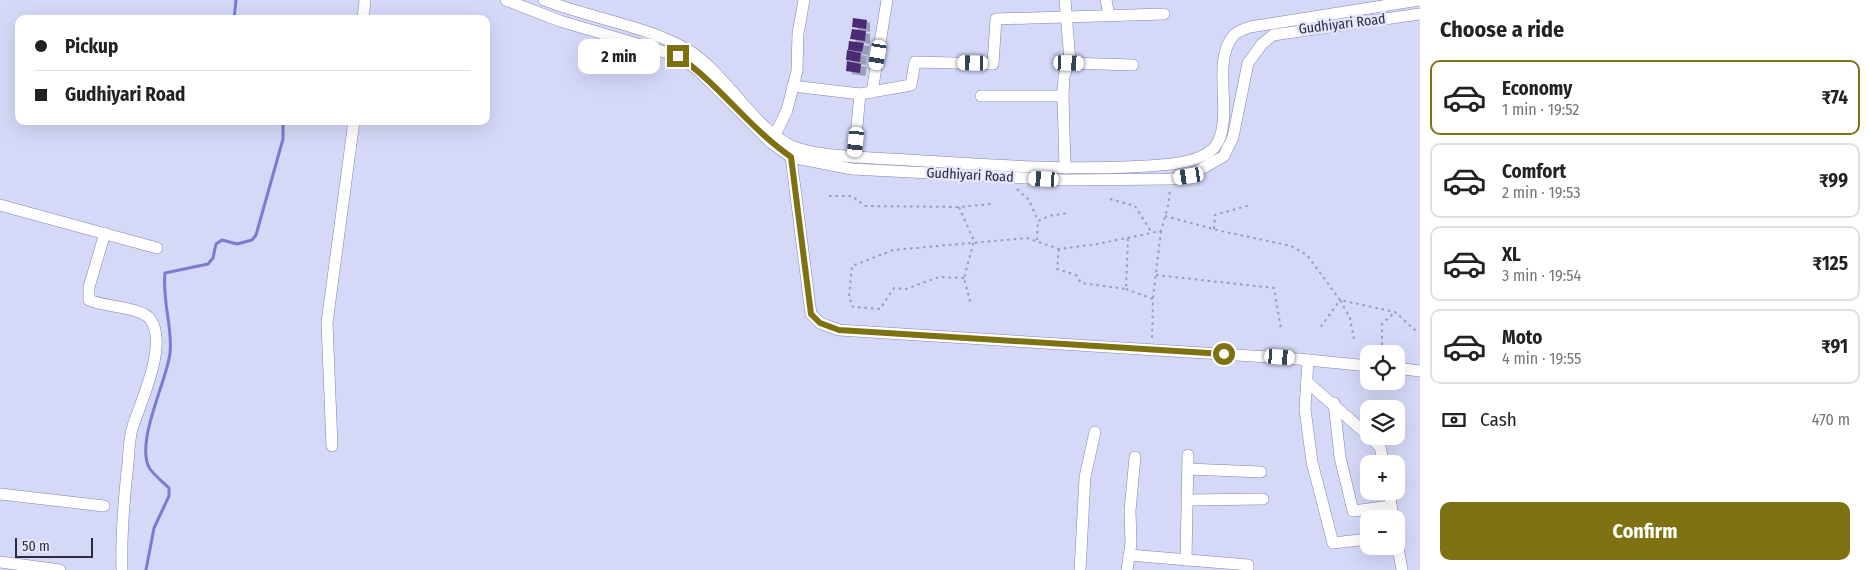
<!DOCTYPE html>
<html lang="en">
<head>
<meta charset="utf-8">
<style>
  body { margin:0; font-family:"Fira Sans Condensed",sans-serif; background:#f6f6f6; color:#222; height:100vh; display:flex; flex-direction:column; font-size:19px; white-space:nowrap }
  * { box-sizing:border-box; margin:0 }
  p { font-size:16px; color:#767676 }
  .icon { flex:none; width:28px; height:28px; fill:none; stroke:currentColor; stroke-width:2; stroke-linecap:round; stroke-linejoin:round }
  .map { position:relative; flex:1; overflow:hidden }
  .panel { display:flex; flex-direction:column; background:#fff; width:450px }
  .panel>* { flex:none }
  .banner { position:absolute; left:15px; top:15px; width:475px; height:110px; border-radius:10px; box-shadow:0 5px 20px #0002; display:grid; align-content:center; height:110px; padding:0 20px; background:#fff }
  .buttons { position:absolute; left:1360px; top:345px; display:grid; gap:10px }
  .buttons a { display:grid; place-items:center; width:45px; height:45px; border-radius:10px; background:#fff; box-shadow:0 5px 20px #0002; font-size:25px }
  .scale { position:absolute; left:15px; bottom:12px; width:78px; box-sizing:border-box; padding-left:5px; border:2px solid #2b2c40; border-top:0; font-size:14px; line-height:18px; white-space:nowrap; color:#2b2c40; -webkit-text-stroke:4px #e4e6fb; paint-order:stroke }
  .end { position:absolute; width:22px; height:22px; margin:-11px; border:6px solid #7d7111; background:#fff; box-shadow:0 0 0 2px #fff }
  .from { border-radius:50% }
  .bubble { position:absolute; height:35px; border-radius:10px; background:#fff; box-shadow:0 5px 20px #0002; font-size:16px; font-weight:700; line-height:35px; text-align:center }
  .car { position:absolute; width:15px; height:30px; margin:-15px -8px; border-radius:6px; box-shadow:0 0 4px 1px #0007; background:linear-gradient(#fff 24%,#345 0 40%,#fff 0 76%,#345 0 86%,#fff 0) }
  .banner b { display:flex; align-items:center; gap:18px; height:48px; font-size:19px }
  .banner b+b { border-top:1px solid #e0e0e0 }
  .banner i { width:12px; height:12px; background:#222 }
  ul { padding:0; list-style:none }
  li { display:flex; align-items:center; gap:15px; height:75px; margin:0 10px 8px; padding:0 10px; border:2px solid #e0e0e0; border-radius:10px }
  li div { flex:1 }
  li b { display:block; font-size:19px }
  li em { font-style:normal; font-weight:700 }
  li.current { border-color:#7d7111 }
  li>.icon { width:45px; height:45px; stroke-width:1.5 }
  h2 { padding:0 20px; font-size:22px; line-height:60px }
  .pay { display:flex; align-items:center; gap:12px; height:55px; padding:0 20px; font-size:19px }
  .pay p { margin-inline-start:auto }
  .cta { display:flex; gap:10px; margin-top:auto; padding:10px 20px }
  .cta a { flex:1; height:58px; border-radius:10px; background:#7d7111; color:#fff; font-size:20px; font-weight:700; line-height:58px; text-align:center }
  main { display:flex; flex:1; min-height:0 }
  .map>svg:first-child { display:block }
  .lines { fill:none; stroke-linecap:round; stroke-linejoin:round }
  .stream { stroke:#7a7cce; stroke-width:3 }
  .building { fill:#4a2973; filter:url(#shadow) }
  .minor-casing { stroke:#8084b3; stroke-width:12 }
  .path { stroke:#999cb7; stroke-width:2; stroke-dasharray:2.5 4; stroke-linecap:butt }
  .minor { stroke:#fff; stroke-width:11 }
  .route { stroke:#7d7111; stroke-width:6 }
  .labels { text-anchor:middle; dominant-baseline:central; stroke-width:5; stroke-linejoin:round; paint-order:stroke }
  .street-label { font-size:14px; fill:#2b2c40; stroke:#e4e6fb }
</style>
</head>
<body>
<main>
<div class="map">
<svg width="1420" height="570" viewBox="0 0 1420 570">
  <defs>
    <filter id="shadow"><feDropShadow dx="5.5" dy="3" stdDeviation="0" flood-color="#0004"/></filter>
  </defs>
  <rect width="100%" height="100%" fill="#d5d8f7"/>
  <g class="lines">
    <!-- stream -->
    <g class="stream">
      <polyline points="234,19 236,0"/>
      <path d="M 146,570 L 154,528 L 169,496 L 169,488 C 163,482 155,476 150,469 C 134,444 167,381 170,353 C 173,329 162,301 165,273 L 208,264 L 213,258 L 216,244 L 222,240 L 237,244 L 252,240 L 256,235 L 283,139 L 283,121"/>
    </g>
  </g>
  <!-- building -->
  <g class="building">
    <polygon points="853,18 867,20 866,29 852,27"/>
    <polygon points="852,29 866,31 865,41 850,39"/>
    <polygon points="849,41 864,43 862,52 848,50"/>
    <polygon points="847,50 861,53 860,62 846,60"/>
    <polygon points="847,61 861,64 860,73 846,71"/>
  </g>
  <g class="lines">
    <defs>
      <g id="minor">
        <polyline points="506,0 560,21 678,56 698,70 770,142 791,157 852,169 1064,180 1171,179 1189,176 1224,156 1233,137 1248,63 1262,44 1273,35 1420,14"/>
        <path d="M 544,0 C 589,18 645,25 688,50 C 725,72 756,132 794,147 C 812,154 835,155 854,157 C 958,162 1069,174 1172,164 C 1186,162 1211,157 1218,142 C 1233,112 1211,60 1234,35 C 1237,31 1245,29 1250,27 L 1420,0"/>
        <polyline points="1106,0 1109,15"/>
        <polyline points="363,19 365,0"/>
        <polyline points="1069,63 1133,65"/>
        <polyline points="793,86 860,94 911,85 915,62 993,64 996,19 1164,14"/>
        <polyline points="872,92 887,0"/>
        <polyline points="981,96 1063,96"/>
        <polyline points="775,135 787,110 797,71 798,34 804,0"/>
        <polyline points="791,157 811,314 820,323 839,330 1298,359 1369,366"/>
        <polyline points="854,157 860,94"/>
        <polyline points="1065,168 1063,96 1064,76 1070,61 1065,0"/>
        <polyline points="0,205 157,248"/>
        <path d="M 105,233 L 89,287 L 89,300 C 104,307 141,307 150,319 C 169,344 140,403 132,429 C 129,440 129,452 128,463 C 124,498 121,535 122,570"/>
        <polyline points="1308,360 1305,409 1312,462 1333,543 1369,539"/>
        <polyline points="1396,368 1420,371"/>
        <polyline points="1307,382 1369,436"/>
        <polyline points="1334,403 1340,457 1353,511 1391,506"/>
        <polyline points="1369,436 1380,447 1384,464"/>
        <polyline points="332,446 327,323 354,121"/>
        <polyline points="1188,469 1261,472"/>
        <polyline points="1389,491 1393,519"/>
        <polyline points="0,494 104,506"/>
        <polyline points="1188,500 1263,499"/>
        <polyline points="1396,536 1402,570"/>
        <polyline points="1129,555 1248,565 1248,570"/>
        <polyline points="1186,560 1188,455"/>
        <polyline points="0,562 60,570"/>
        <polyline points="1080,570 1085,477 1095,432"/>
        <polyline points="1127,570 1131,543 1130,511 1135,457"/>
      </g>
    </defs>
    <!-- minor casing -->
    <use href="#minor" class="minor-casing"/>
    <!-- path -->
    <g class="path">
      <polyline points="1017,189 1029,200 1038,221"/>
      <polyline points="829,196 852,196 865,206 959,207 991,204"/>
      <polyline points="1110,199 1135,206 1152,233"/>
      <polyline points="959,207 974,241 964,278 971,305"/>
      <polyline points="1165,216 1221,231 1291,246 1307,255 1340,300 1320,328"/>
      <polyline points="1214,229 1215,215 1250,205"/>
      <polyline points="1037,240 1038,221 1049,216 1067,213"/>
      <polyline points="1059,249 1057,269 1076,275 1081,283 1126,289 1128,238"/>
      <polyline points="1156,275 1274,288 1281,329"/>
      <polyline points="964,278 939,277 906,289 894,288 880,309 853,307 849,297 852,266 893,250 1027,238 1059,249 1097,244 1161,231 1168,206 1170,190"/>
      <polyline points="1126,289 1153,299 1152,339"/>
      <polyline points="1153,298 1161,231"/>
      <polyline points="1354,339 1350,318 1340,300 1395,312 1416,331"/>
      <polyline points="1382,345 1382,324 1395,312"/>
    </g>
    <!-- minor -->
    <use href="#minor" class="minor"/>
  </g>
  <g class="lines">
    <!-- route -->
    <path class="route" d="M 678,56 C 720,85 749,128 791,157 L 811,314 L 820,323 L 839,330 L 1224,354"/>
  </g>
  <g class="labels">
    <!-- street labels -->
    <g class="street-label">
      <text transform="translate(1342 24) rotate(-7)">Gudhiyari Road</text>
      <text transform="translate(970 175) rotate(3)">Gudhiyari Road</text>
    </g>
  </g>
</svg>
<div class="buttons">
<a><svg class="icon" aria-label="locate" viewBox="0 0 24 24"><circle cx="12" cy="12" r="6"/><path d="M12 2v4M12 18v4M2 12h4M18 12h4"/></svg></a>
<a><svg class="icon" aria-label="layers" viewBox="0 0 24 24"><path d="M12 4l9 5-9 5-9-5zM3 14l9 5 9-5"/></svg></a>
<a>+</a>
<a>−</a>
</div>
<div class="scale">50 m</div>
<i class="end from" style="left:1224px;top:354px"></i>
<i class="end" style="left:678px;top:56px"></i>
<div class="bubble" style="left:578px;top:39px;width:82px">2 min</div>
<i class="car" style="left:878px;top:55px;rotate:190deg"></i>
<i class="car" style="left:973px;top:63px;rotate:271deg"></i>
<i class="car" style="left:1069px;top:63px;rotate:92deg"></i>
<i class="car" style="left:856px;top:142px;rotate:186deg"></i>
<i class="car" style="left:1189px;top:176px;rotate:261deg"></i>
<i class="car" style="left:1044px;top:179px;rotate:273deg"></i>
<i class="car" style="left:1280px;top:357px;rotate:94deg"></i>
<div class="banner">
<b><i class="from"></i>Pickup</b>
<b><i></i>Gudhiyari Road</b>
</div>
</div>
<section class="panel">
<h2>Choose a ride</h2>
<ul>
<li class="current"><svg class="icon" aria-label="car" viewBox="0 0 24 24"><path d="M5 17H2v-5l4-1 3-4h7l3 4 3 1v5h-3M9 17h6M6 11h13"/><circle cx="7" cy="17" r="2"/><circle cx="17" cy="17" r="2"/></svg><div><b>Economy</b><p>1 min · 19:52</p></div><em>₹74</em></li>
<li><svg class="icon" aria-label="car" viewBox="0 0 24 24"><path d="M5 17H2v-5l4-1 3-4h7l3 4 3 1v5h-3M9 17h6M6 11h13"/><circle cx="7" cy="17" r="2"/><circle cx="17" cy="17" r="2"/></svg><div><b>Comfort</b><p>2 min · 19:53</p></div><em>₹99</em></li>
<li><svg class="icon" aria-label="car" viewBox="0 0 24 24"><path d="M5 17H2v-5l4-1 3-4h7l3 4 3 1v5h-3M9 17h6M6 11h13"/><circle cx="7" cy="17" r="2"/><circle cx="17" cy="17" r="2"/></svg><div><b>XL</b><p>3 min · 19:54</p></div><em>₹125</em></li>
<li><svg class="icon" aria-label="car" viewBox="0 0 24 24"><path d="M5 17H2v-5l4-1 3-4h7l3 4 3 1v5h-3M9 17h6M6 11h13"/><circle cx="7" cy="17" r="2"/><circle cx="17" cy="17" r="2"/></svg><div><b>Moto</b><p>4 min · 19:55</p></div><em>₹91</em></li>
</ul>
<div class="pay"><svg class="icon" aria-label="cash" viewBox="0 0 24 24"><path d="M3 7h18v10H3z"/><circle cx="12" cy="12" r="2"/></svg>Cash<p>470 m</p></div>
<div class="cta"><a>Confirm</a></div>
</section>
</main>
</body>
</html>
